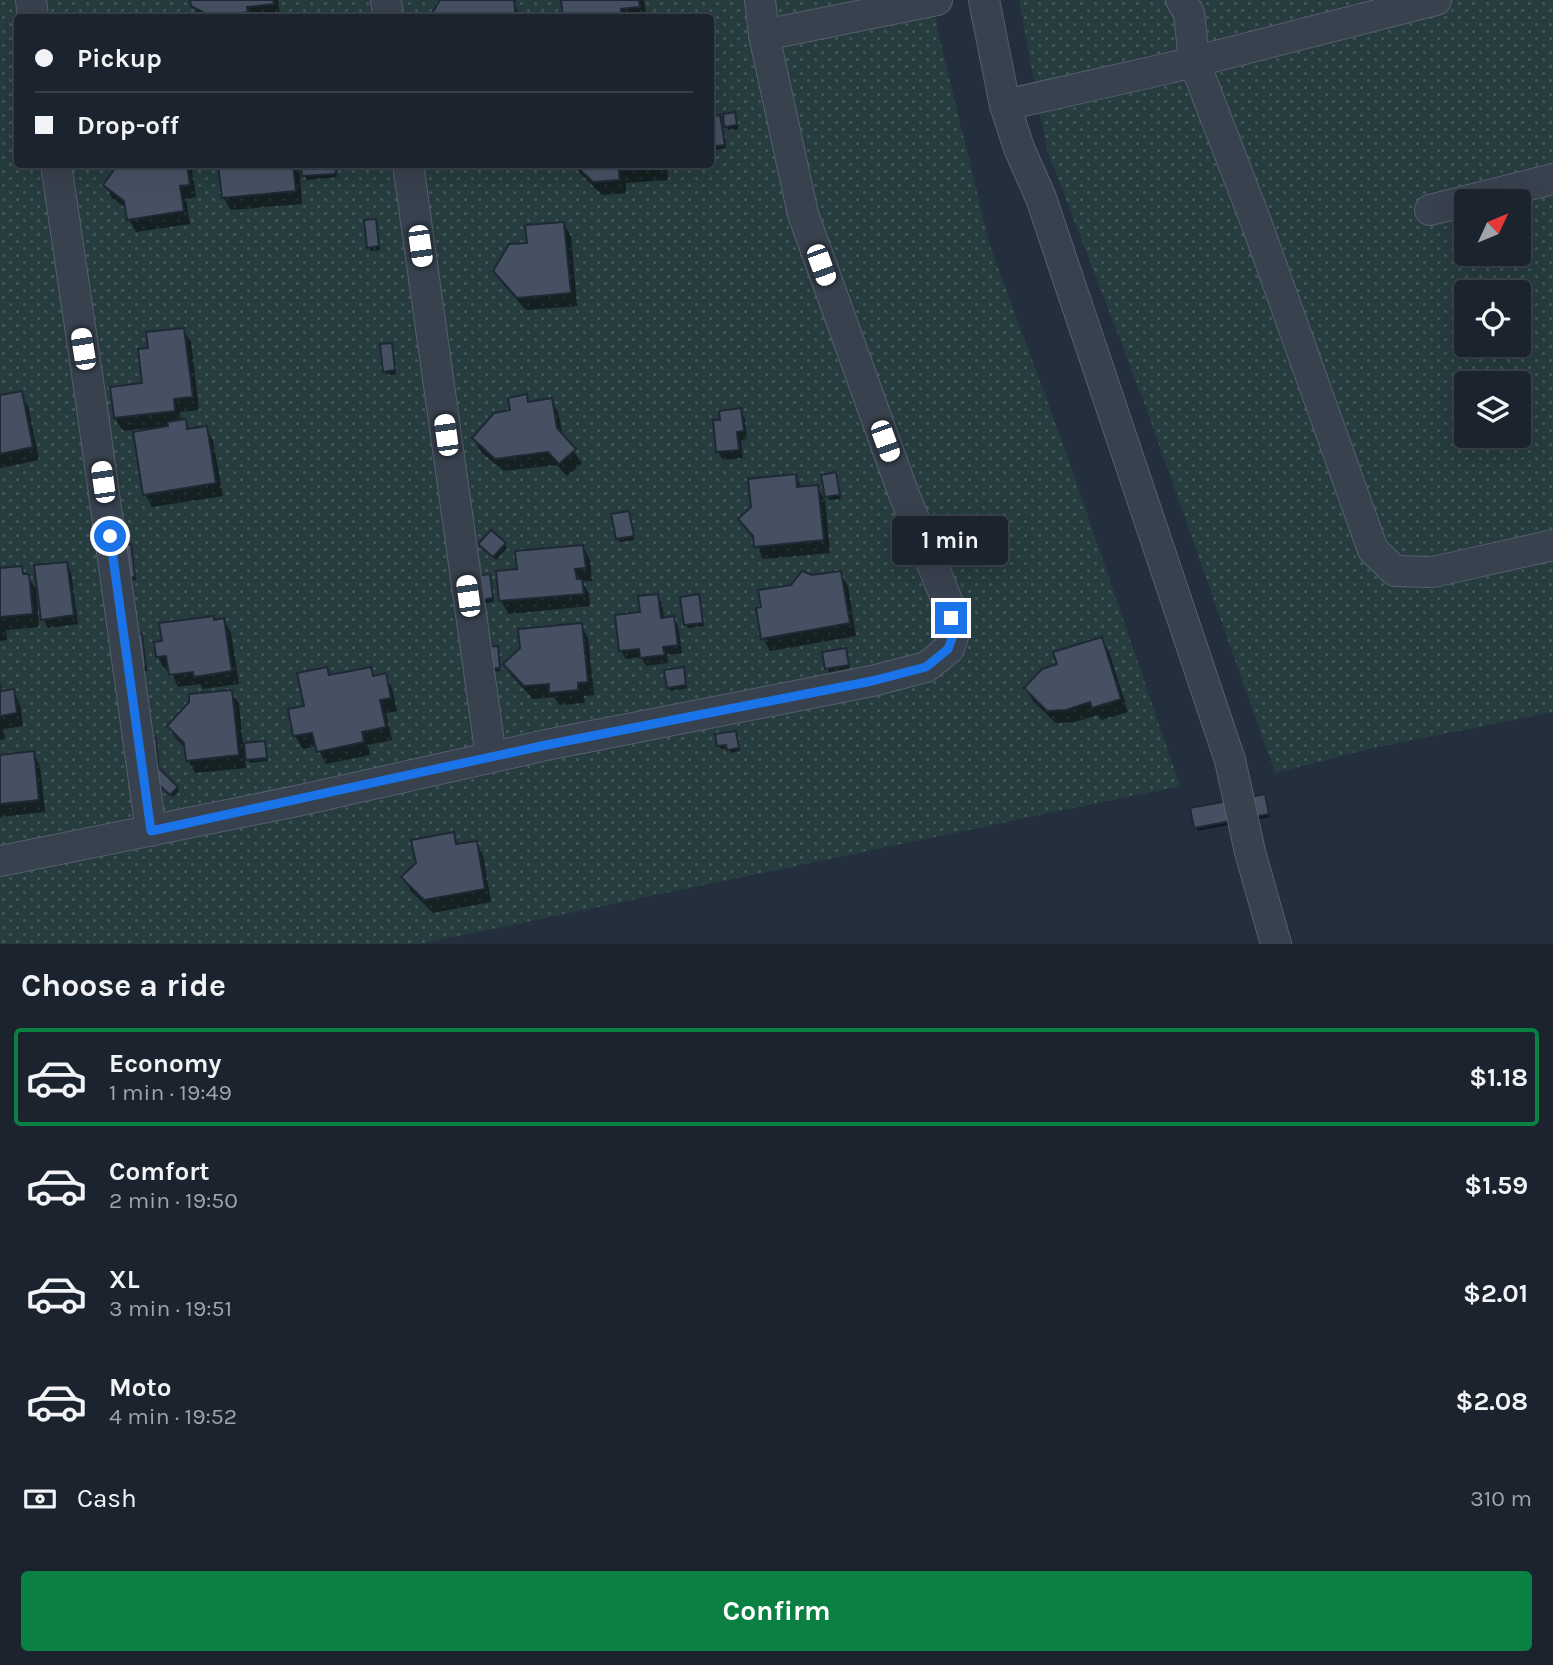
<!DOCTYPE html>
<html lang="en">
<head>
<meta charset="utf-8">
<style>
  body { margin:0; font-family:Karla,sans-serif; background:#242b36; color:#f1f3f6; height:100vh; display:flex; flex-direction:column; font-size:26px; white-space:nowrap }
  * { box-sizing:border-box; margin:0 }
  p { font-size:23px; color:#a0a4aa }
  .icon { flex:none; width:38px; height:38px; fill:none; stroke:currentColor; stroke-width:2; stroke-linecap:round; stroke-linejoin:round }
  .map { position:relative; height:944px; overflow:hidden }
  .side { display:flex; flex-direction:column; background:#1b232e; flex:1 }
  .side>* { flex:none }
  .hud { position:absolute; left:14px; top:14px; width:700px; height:154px; border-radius:7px; box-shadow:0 7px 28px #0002,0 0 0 2px #39404a; display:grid; align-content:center; height:154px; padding:0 21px; background:#1b232e }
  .needle { width:46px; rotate:46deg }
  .fabs { position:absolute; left:1454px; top:189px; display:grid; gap:14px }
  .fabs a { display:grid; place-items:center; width:77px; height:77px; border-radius:7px; background:#1b232e; box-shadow:0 7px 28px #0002,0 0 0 2px #39404a; font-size:35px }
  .end { position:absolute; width:32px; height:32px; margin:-16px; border:9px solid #1a73e8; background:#fff; box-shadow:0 0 0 4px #fff }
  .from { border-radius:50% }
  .bubble { position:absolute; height:49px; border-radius:7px; background:#1b232e; box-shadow:0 7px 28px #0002,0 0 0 2px #39404a; font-size:23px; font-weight:700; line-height:49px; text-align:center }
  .car { position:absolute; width:21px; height:42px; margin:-21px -10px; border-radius:9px; box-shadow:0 0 5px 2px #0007; background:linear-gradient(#fff 24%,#345 0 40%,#fff 0 76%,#345 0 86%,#fff 0) }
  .hud b { display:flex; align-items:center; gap:24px; height:66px; font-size:26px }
  .hud b+b { border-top:2px solid #39404a }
  .hud i { width:18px; height:18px; background:#f1f3f6 }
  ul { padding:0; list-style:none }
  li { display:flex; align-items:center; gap:21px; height:98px; margin:0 14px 10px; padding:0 7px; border:4px solid transparent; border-radius:7px }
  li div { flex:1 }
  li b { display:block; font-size:26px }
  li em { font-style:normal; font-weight:700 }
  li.on { border-color:#0b8043 }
  li>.icon { width:63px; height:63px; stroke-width:1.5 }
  h2 { padding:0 21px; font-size:32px; line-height:84px }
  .pay { display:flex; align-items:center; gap:18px; height:77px; padding:0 21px; font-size:26px }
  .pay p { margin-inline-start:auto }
  .button { display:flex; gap:14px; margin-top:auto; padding:14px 21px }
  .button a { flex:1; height:80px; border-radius:7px; background:#0b8043; color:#fff; font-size:28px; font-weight:700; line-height:80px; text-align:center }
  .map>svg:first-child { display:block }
  .garden { fill:url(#garden-dots); fill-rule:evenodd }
  .shadow { fill:#0007 }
  .building { fill:#455162; stroke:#1f2835; stroke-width:2 }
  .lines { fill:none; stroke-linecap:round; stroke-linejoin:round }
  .minor-casing { stroke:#565f6c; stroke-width:32 }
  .minor { stroke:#38414e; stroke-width:30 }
  .route { stroke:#1a73e8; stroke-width:9 }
</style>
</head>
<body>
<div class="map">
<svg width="1553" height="944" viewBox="0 0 1553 944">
  <defs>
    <pattern id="garden-dots" width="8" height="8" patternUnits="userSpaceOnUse" patternTransform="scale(1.75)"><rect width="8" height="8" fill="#263c3f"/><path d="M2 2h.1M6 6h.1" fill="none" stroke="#435659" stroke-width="1.8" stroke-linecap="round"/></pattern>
  </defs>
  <rect width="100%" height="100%" fill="#242f3e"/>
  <!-- garden -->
  <g class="garden">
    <path d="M 0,0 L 934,0 L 938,32 L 990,246 L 1066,452 L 1180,786 L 420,944 L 0,944 ZM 18,18 L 710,18 L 710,164 L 18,164 Z"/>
    <path d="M 1019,0 L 1553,0 L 1553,712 L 1373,748 L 1275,773 L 1144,402 L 1047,150 ZM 1466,201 L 1519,201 L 1519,254 L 1466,254 ZM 1466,292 L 1519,292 L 1519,345 L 1466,345 ZM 1466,383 L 1519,383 L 1519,436 L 1466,436 Z"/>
  </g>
  <!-- shadow -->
  <g class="shadow">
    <polygon points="192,0 278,0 280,17 199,18"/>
    <polygon points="442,0 507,0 513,2 521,18 431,18"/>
    <polygon points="563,0 644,0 646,18 565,18"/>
    <polygon points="719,116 726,148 710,151 710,118"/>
    <polygon points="724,116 736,118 738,129 728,130"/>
    <polygon points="120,164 191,164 196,197 186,199 190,224 136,232 129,219 127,209 112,198 105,185"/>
    <polygon points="220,164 299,164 302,204 231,210 223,197"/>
    <polygon points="303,164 336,164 337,177 306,180"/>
    <polygon points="571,164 667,164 668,180 626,183 626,193 602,195"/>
    <polygon points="375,221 380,250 371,251 369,247"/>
    <polygon points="563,223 571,236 577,306 526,310 503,284 495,271 529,244"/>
    <polygon points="183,330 191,342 199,410 180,412 181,421 185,421 190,430 206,428 213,441 223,496 152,507 145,494 150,428 123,431 115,418 144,385 150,349"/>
    <polygon points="391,344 396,374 387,375 384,371"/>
    <polygon points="21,393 28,406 39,460 0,468 0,397"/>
    <polygon points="526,396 530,404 551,400 558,412 563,437 582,463 567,476 557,465 504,471 481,452 474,439 512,411"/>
    <polygon points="740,410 745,419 747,439 741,440 743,458 723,460 718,452 722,421"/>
    <polygon points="835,474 841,499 829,500 823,476"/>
    <polygon points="795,476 802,488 817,487 825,500 830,553 763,559 755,541 740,519"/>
    <polygon points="629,513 634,540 620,542 617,539"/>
    <polygon points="504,544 507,548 496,560 480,545"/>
    <polygon points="130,546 136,580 126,581"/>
    <polygon points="583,547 590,560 592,581 582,581 589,594 590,606 509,614 501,601 498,573 519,571"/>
    <polygon points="66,563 71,572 78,624 48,628 43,619"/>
    <polygon points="21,568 36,589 39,627 6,630 7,640 0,641 0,570"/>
    <polygon points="840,573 848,586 856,636 770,651 763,638 763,609 792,586 811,577"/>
    <polygon points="489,575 494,602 481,604"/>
    <polygon points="657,596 662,604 664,619 673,618 678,626 682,653 667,655 668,663 646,666 641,657 626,659 621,651 642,614"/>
    <polygon points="698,596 704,626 688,628 686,625"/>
    <polygon points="224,620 231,633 239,684 203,689 200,684 178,687 170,669 165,670 158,657 215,621"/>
    <polygon points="581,625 588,638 594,695 584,696 585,703 559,705 554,697 533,699 513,677 505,665"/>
    <polygon points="141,636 147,671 137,672"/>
    <polygon points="1101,639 1109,652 1128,712 1101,720 1098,715 1074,722 1056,723 1033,701 1026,689"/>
    <polygon points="497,648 501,671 489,672"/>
    <polygon points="845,650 850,668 829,672 827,668"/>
    <polygon points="326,669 331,677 370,669 375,677 385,675 392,688 397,711 386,713 392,740 368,745 370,755 326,764 317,746 303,749 295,736 290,710 306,707"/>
    <polygon points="683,669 687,688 671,691 669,687"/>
    <polygon points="0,685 4,693 13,691 20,704 23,726 4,729 5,739 0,740"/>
    <polygon points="231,691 239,704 243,745 264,743 268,761 250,763 244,753 246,768 195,773 188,760 187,749 176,739 169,726"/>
    <polygon points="736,733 740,751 731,753 728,748 721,749 719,745"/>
    <polygon points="155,739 159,765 151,766"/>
    <polygon points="33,753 40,766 45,812 0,817 0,756"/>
    <polygon points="155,780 177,788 179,791 173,797"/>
    <polygon points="1265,796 1270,817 1198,831 1195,827"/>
    <polygon points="453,834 459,845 476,843 483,856 491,902 433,913 411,891 403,878"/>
  </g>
  <!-- building -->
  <g class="building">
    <polygon points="190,0 273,0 274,4 247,7 248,12 214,18 191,6"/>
    <polygon points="440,0 514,0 516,18 429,18"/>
    <polygon points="561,0 639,0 640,7 621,9 622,18 563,18"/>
    <polygon points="735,112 737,125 724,127 723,114"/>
    <polygon points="720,115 725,145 710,147 710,116"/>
    <polygon points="118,164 187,164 190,185 180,186 184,211 127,220 124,201 103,185"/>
    <polygon points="218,164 293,164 296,191 222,198"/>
    <polygon points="301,164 335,164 336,174 302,176"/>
    <polygon points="574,164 662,164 662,167 619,171 620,180 593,182"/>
    <polygon points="376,219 379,246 367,248 364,220"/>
    <polygon points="564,222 571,293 517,298 493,271 509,244 527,243 525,225"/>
    <polygon points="184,328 193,397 174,399 175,411 114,418 110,387 142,383 138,349 148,348 146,332"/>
    <polygon points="392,343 395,370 383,372 380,344"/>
    <polygon points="22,391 33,447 0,454 0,395"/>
    <polygon points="527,394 528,402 552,398 557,428 576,449 559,464 548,452 495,459 472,438 494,413 510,410 508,398"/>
    <polygon points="741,408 744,431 737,432 739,450 716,452 713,420 720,420 719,411"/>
    <polygon points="186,419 187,429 207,426 216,483 143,495 133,432 168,426 167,422"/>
    <polygon points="836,472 840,495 825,497 821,475"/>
    <polygon points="796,474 797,487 818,485 824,540 754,547 753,536 738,519 751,507 748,479"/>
    <polygon points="629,511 634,536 616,539 611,514"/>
    <polygon points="491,530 506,543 493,557 478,544"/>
    <polygon points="131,544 135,577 122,578 118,545"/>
    <polygon points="583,545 586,568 575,569 577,579 582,579 584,594 499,601 496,571 517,569 515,551"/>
    <polygon points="67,562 74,615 41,620 34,565"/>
    <polygon points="22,566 23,574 29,574 33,614 0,617 0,568"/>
    <polygon points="802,571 812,575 841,571 850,623 761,639 756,608 761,607 758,590 791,585"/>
    <polygon points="490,574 493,598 478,600 474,576"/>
    <polygon points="658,594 661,618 674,616 678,645 663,647 665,655 640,658 639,649 619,651 615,615 640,612 638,596"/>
    <polygon points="699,594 703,623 684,625 680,597"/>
    <polygon points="214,616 214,620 224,618 232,671 194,677 193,672 169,675 166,656 156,657 154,642 162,641 159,623"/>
    <polygon points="582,623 588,682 578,683 578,690 549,693 549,684 524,686 503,664 520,648 518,629"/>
    <polygon points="142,634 146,667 133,669 129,636"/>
    <polygon points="1102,637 1121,699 1092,708 1090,702 1066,710 1047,711 1024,688 1042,669 1057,664 1053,652"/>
    <polygon points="498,646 500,668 485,669 483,647"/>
    <polygon points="846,648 849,665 825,669 822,652"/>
    <polygon points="327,667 329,675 371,667 373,676 386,673 391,698 380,700 386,727 362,732 364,742 317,752 312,733 293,736 288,709 304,706 297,673"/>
    <polygon points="684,667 686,685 667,688 664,670"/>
    <polygon points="0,683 1,691 14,689 17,713 0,716"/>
    <polygon points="232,690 239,755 186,761 184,743 167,726 189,702 189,694"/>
    <polygon points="736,731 739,748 727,750 726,745 717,746 715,734"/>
    <polygon points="156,738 158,761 147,763 145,739"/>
    <polygon points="265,741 267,758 246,760 244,743"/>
    <polygon points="34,751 39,800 0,804 0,755"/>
    <polygon points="159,768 178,787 170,795 150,777"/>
    <polygon points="1265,794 1269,814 1194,828 1190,808"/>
    <polygon points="454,832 456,844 477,841 485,889 424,900 401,877 416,863 411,840"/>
  </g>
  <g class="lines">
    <defs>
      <g id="minor">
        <polyline points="31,0 33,18"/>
        <polyline points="386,0 388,18"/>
        <polyline points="984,0 1005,105 1019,148 1041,198 1230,760 1250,852 1276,944"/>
        <polyline points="1181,0 1189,13 1194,61 1256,222 1373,550 1395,571 1433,572 1553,545"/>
        <polyline points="764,35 937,0"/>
        <polyline points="1005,105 1169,68 1436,0"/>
        <polyline points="56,164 91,401 151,831"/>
        <polyline points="408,164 491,757"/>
        <polyline points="1430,210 1553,179"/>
        <polyline points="0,861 297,801 546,745 872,681 926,667 949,649 954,633 948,603 903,492 803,214 764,35 760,0"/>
      </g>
    </defs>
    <!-- minor casing -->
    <use href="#minor" class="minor-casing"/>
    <!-- minor -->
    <use href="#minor" class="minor"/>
  </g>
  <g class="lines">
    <!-- route -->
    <polyline class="route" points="110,536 151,831 546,745 872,681 926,667 948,649 954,633 951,618"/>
  </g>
</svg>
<div class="fabs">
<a><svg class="needle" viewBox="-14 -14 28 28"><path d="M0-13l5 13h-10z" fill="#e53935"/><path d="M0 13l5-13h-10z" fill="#a0a4aa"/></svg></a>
<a><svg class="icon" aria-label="locate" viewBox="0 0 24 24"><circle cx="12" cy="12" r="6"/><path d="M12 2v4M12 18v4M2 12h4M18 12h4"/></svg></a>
<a><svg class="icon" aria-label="layers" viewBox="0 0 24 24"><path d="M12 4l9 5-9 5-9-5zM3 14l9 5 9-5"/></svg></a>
</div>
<i class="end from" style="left:110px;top:536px"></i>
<i class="end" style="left:951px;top:618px"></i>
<div class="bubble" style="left:892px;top:516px;width:116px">1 min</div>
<i class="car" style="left:420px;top:246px;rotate:172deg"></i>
<i class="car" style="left:821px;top:265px;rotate:160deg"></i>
<i class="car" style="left:83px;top:349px;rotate:351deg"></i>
<i class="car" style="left:446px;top:435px;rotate:352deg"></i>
<i class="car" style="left:885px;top:441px;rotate:160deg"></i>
<i class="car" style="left:103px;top:482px;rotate:352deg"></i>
<i class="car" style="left:468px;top:596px;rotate:352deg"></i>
<div class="hud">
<b><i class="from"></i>Pickup</b>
<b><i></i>Drop-off</b>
</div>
</div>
<section class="side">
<h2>Choose a ride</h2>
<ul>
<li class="on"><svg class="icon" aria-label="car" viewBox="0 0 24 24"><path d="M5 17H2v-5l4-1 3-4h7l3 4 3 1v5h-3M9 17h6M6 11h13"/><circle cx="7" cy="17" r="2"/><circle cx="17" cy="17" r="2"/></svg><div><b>Economy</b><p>1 min · 19:49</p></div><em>$1.18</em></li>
<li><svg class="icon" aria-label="car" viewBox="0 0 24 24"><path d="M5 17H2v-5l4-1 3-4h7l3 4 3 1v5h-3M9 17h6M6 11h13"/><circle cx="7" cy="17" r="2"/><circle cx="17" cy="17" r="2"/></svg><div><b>Comfort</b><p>2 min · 19:50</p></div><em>$1.59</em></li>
<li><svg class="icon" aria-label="car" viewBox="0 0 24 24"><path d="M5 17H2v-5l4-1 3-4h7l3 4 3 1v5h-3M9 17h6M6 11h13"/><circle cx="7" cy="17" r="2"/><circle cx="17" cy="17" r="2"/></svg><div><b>XL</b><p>3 min · 19:51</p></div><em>$2.01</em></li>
<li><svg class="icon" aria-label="car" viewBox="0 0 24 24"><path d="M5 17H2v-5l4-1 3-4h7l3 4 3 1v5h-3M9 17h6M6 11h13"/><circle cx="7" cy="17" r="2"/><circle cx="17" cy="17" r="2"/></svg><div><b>Moto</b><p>4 min · 19:52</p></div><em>$2.08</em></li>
</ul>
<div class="pay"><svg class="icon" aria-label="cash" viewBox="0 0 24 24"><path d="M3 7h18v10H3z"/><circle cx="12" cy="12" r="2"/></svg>Cash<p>310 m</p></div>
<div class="button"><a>Confirm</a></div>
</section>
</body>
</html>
